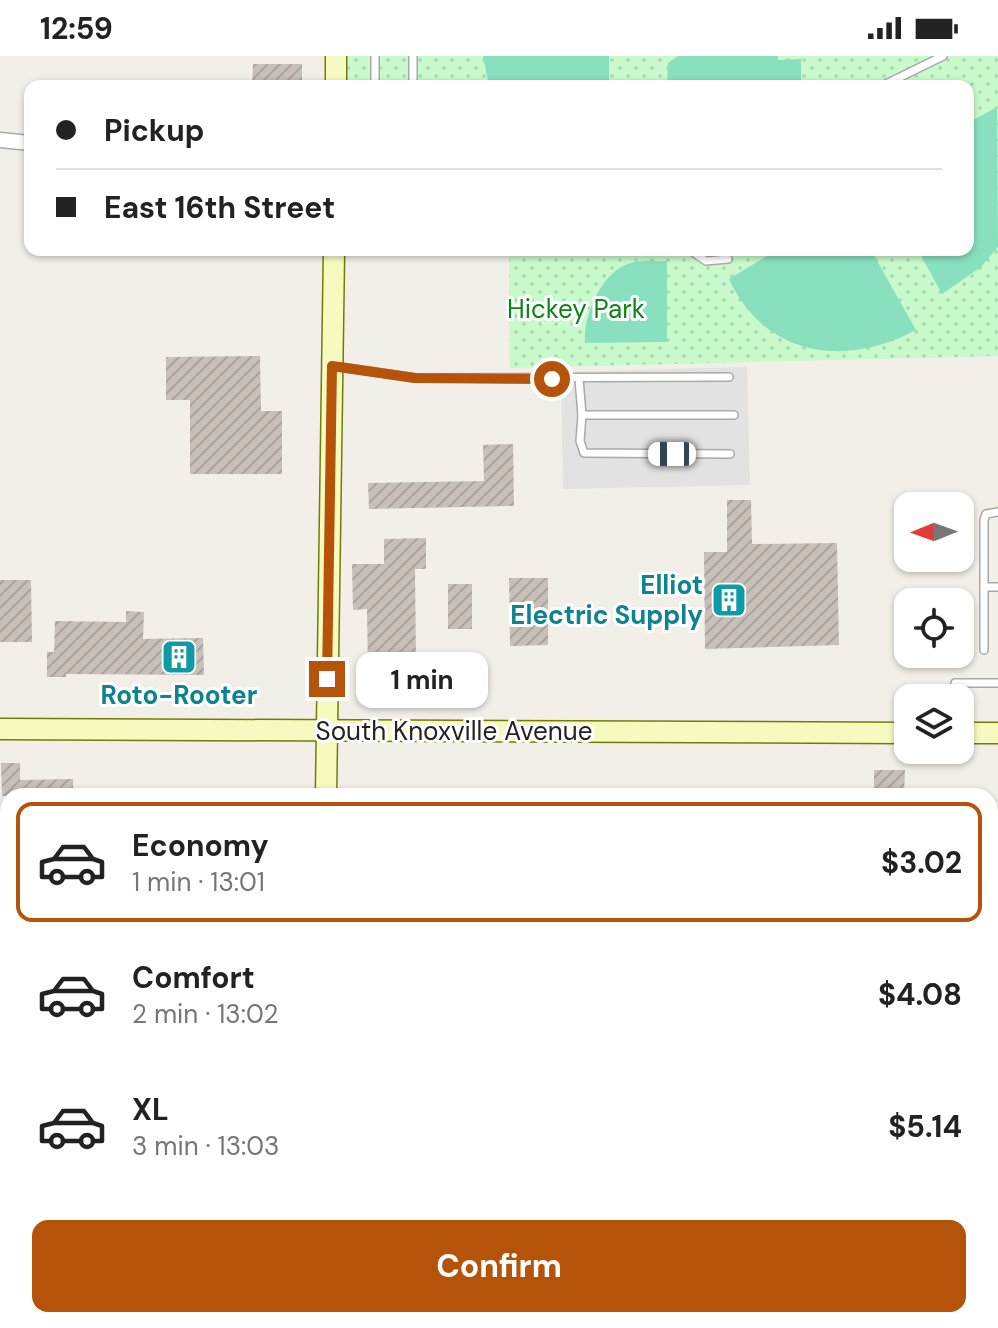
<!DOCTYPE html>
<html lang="en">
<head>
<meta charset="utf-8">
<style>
  body { margin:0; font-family:"DM Sans",sans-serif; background:#f2f2f2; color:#222; height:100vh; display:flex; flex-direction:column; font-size:30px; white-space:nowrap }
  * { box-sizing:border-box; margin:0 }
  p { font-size:26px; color:#767676 }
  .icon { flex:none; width:44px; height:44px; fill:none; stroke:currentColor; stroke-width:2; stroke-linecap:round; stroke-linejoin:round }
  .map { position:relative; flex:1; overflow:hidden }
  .sheet { position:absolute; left:0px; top:732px; width:998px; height:540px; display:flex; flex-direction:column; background:#fff; border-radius:24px 24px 0 0; box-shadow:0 2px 6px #0004 }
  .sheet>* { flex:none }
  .guide { position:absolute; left:24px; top:24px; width:950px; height:176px; border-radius:16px; box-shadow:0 2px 6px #0004; display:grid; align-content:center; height:176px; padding:0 32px; background:#fff }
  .needle { width:52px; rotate:269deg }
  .buttons { position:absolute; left:894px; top:436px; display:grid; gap:16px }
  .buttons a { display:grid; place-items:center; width:80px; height:80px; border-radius:16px; background:#fff; box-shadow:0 2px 6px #0004; font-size:40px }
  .end { position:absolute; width:36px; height:36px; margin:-18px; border:10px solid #b45309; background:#fff; box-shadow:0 0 0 4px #fff }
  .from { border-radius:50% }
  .bubble { position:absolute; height:56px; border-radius:16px; background:#fff; box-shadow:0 2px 6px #0004; font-size:26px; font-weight:700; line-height:56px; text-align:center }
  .car { position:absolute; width:24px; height:48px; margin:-24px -12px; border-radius:10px; box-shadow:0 0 6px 2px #0007; background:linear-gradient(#fff 24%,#345 0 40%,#fff 0 76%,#345 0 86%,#fff 0) }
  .guide b { display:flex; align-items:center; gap:28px; height:76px; font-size:30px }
  .guide b+b { border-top:2px solid #e0e0e0 }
  .guide i { width:20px; height:20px; background:#222 }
  ul { padding:14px 0 0; list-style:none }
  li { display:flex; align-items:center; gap:24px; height:120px; margin:0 16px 12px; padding:0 16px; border:4px solid transparent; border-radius:16px }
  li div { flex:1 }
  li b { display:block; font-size:30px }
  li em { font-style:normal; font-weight:700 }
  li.active { border-color:#b45309 }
  li>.icon { width:72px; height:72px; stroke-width:1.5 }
  .action { display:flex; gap:16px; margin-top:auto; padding:16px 32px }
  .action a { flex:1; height:92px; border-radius:16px; background:#b45309; color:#fff; font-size:32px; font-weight:700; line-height:92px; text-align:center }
  .status { display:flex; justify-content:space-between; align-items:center; height:56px; padding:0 40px; background:#fff; direction:ltr }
  .status svg { height:22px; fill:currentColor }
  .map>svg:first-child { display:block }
  .park { fill:url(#park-dots) }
  .pitch { fill:#88e0be }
  .parking { fill:#e2e2e2 }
  .building { fill:url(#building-hatch) }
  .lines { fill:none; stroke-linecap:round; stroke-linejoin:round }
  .lane-casing { stroke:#a9a9a9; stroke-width:10 }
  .street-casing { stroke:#a9a9a9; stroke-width:17 }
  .secondary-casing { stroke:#707d05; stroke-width:23 }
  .lane { stroke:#fff; stroke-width:7 }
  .street { stroke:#fff; stroke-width:14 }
  .secondary { stroke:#f7fabf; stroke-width:20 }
  .route { stroke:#b45309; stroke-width:10 }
  .labels { text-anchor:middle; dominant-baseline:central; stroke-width:6; stroke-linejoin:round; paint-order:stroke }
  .park-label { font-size:26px; fill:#0c8416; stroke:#fff }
  .culture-label { font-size:26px; font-weight:bold; fill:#0d838f; stroke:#fff; text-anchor:end }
  .street-label { font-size:26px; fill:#222; stroke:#fff }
</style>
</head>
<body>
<div class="status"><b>12:59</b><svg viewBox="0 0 49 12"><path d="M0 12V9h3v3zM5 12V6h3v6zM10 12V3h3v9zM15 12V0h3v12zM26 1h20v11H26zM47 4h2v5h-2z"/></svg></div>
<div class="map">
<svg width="998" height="1272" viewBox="0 0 998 1272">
  <defs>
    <pattern id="park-dots" width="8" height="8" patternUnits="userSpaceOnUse" patternTransform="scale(2)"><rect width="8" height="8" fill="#c8facc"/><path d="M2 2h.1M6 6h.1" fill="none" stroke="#acd6af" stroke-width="1.8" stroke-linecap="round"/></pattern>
    <pattern id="building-hatch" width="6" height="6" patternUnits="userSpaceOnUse" patternTransform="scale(2)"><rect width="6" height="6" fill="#c7bfb8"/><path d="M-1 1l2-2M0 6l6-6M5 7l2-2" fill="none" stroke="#aba49e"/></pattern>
  </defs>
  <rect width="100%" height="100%" fill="#f2efe9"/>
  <!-- park -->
  <polygon class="park" points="348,0 998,0 998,300 510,312 509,194 968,194 968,30 347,30"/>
  <!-- pitch -->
  <g class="pitch">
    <polygon points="483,0 609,0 609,30 489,30"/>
    <polygon points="678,0 778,0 778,4 801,3 801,30 667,30 668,7"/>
    <polygon points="997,51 998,191 981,211 942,238 918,194 968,194 968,67"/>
    <path d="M 777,194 L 871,194 L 916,274 C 845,312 765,301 729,223 Z"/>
    <path d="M 667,205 L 667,286 L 585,287 C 583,258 603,211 635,206 C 645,204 656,205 667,205 Z"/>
  </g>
  <!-- parking -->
  <polygon class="parking" points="747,311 750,429 563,433 561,316"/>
  <!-- building -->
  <g class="building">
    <polygon points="253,8 302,8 302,30 252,30"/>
    <polygon points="260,300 261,355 282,355 282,418 190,418 190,344 166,344 166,301"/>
    <polygon points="513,388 514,450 369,453 368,427 484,425 483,389"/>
    <polygon points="727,444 751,444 752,488 837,487 839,589 705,593 704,496 727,496"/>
    <polygon points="426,482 426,513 415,513 416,608 411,608 412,618 368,618 367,553 353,554 352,508 384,508 384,483"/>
    <polygon points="509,522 548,522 548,589 510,590"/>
    <polygon points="0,524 31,524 32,586 0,586"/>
    <rect x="448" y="528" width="24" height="45"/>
    <polygon points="126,555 144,556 143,583 203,582 204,619 66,618 66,621 47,621 47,596 54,596 55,565 126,566"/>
    <polygon points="1,707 20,707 20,724 73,723 73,740 2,740"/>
    <polygon points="874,714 905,714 904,740 874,740"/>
  </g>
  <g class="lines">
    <defs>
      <g id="lane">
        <polyline points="375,30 375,0"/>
        <polyline points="413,30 413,0"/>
        <polyline points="882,30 943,0"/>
        <polyline points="690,194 706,205 728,203"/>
        <polyline points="334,310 415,322 729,321"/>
        <polyline points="579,323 582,359 580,385 584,397 730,398"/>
        <polyline points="582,359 734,359"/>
        <polyline points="984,531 998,531"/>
        <polyline points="984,594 984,464 986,458 998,456"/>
        <polyline points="955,627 998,627"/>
      </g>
      <g id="street">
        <polyline points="0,84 30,87"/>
        <polyline points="0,1153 8,1152"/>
      </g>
      <g id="secondary">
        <polyline points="336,30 336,0"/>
        <polyline points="0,673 908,677"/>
        <polyline points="960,677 998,677"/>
        <polyline points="326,740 334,194"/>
        <polyline points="324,1272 325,1264"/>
      </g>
    </defs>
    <!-- lane casing -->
    <use href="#lane" class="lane-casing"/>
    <!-- street casing -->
    <use href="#street" class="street-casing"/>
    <!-- secondary casing -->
    <use href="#secondary" class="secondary-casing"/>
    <!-- lane -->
    <use href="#lane" class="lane"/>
    <!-- street -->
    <use href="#street" class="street"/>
    <!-- secondary -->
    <use href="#secondary" class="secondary"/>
  </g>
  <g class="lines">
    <!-- route -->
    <polyline class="route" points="327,623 332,310 415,322 552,323"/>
  </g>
  <!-- icons -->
  <defs>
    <symbol id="building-square" viewBox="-11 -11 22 22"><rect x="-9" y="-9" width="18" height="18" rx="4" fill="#0f9aa8" stroke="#fff"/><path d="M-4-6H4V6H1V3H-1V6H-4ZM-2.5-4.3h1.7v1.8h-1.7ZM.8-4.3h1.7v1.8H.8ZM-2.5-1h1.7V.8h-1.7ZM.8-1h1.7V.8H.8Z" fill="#fff"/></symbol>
  </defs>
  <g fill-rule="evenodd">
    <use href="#building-square" x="709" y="524" width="40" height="40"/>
    <use href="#building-square" x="159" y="581" width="40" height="40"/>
  </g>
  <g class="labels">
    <!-- park labels -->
    <g class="park-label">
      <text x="576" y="253">Hickey Park</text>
    </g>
    <!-- culture labels -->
    <g class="culture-label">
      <text x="703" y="529">Elliot<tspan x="703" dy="30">Electric Supply</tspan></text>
      <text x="179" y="639" text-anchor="middle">Roto-Rooter</text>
    </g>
    <!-- street labels -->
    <g class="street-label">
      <text x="454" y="675">South Knoxville Avenue</text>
    </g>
  </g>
</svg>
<div class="buttons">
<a><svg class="needle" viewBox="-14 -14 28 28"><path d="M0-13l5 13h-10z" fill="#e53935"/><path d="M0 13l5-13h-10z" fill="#767676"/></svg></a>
<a><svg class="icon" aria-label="locate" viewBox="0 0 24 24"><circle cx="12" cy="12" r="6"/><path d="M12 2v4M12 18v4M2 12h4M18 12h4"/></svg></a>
<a><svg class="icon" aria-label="layers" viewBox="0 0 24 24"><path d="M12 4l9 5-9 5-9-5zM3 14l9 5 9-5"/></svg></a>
</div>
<i class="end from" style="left:552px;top:323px"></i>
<i class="end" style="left:327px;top:623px"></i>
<div class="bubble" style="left:356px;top:596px;width:132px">1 min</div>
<i class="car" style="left:672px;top:398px;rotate:270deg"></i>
<div class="guide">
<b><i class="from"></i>Pickup</b>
<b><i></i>East 16th Street</b>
</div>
<section class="sheet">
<ul>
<li class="active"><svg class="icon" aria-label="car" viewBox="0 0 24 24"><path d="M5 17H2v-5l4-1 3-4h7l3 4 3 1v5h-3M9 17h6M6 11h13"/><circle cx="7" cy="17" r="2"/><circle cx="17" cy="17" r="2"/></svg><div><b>Economy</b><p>1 min · 13:01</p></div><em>$3.02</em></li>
<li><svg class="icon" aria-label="car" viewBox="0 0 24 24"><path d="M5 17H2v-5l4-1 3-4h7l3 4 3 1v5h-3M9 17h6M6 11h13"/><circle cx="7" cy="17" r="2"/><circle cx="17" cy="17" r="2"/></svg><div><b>Comfort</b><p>2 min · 13:02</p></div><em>$4.08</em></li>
<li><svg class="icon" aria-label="car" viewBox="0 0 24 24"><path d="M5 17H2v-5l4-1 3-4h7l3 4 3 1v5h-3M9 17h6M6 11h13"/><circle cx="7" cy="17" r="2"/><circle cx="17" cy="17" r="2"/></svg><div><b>XL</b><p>3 min · 13:03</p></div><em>$5.14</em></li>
</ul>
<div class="action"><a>Confirm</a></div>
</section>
</div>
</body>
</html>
